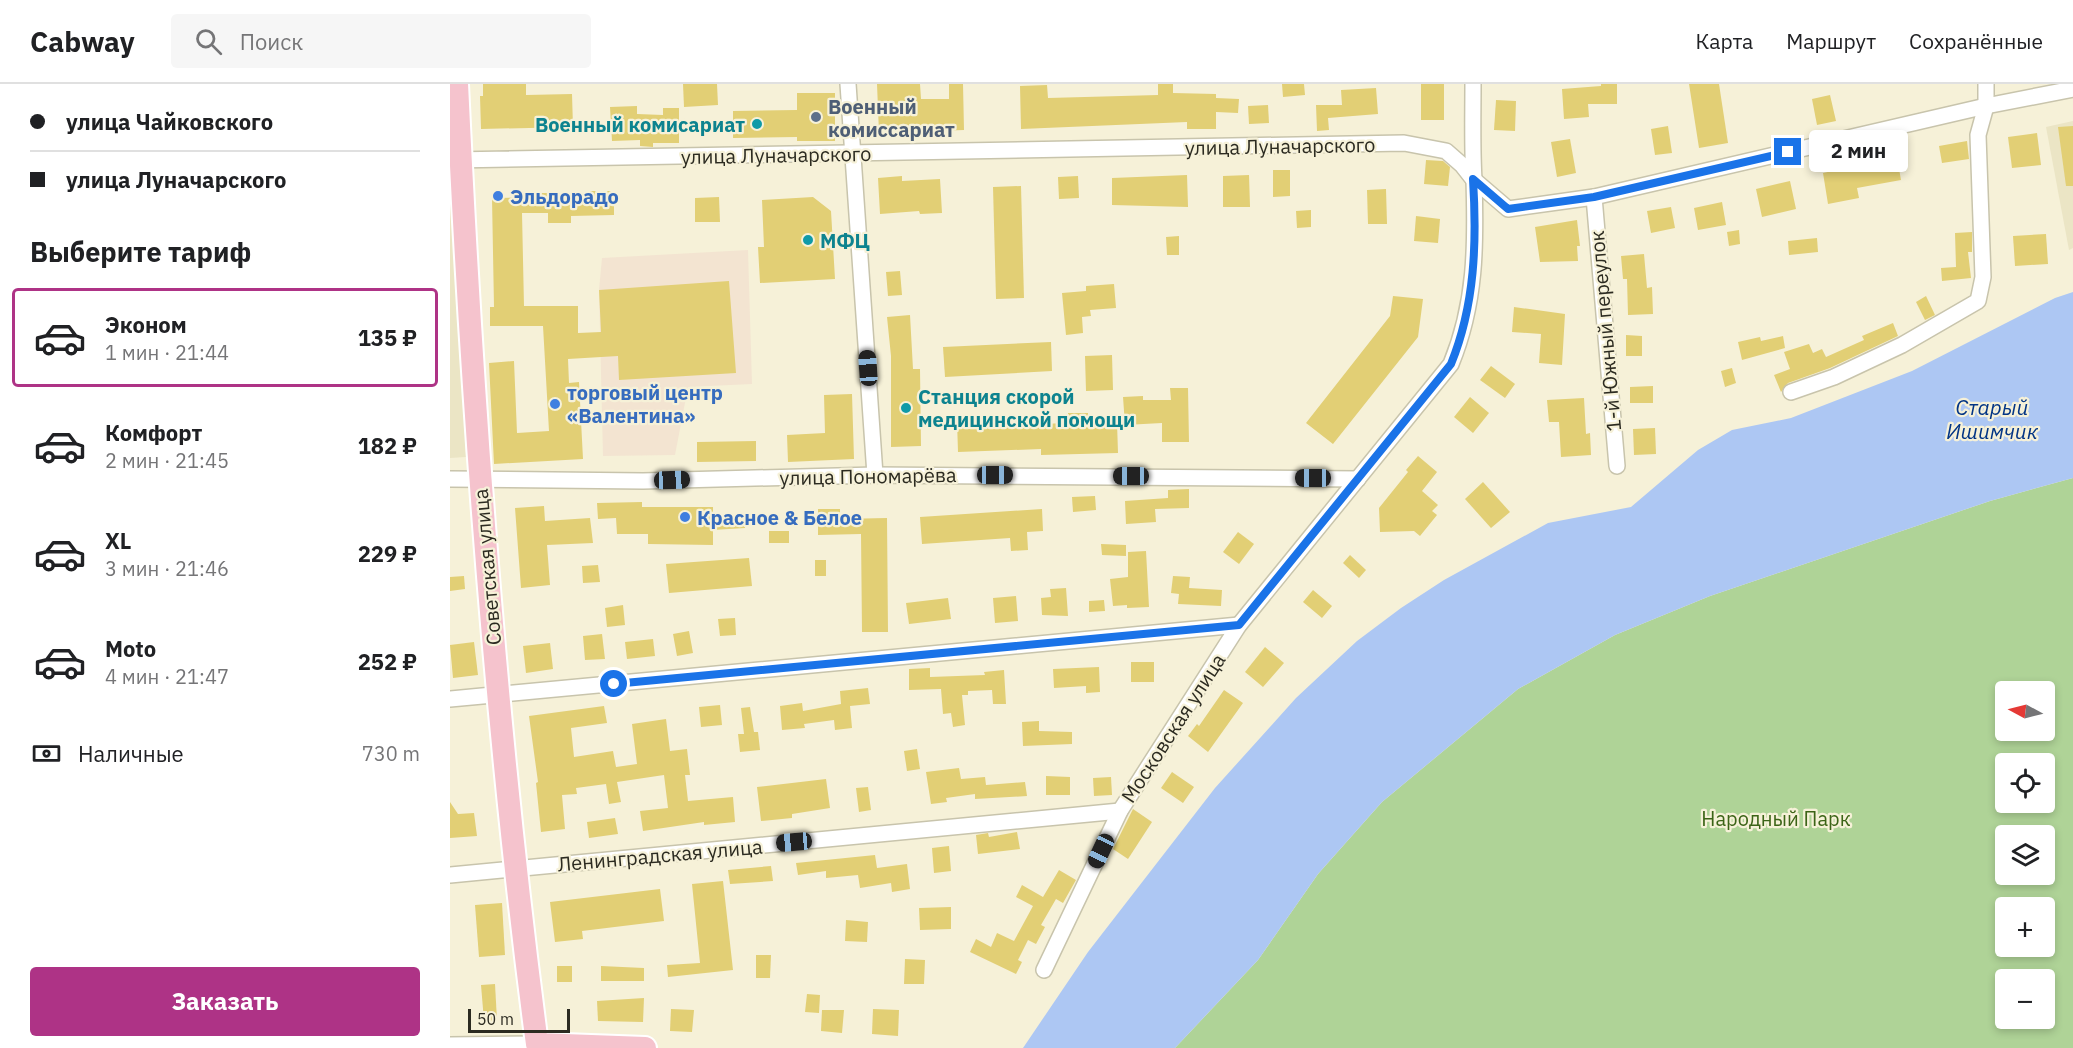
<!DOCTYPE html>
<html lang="ru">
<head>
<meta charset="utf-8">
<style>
  body { margin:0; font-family:"IBM Plex Sans",sans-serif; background:#f6f6f6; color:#202124; height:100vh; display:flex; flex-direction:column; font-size:22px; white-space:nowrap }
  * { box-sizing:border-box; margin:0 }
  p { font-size:20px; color:#757577 }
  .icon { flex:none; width:33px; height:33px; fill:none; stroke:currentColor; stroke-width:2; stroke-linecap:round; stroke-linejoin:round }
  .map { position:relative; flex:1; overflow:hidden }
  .drawer { display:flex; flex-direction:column; background:#fff; width:450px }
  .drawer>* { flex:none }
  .guide { display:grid; align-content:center; height:132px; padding:0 30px; background:#fff }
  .needle { width:39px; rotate:277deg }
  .fabs { position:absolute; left:1545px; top:597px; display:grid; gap:12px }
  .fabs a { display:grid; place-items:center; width:60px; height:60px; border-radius:6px; background:#fff; box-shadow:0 3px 9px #0003; font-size:30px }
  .scale { position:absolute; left:18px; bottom:15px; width:102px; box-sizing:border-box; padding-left:6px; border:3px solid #2c2b21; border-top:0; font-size:16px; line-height:21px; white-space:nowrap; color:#2c2b21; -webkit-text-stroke:4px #f6f1d8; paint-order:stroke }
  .end { position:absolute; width:27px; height:27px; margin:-14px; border:8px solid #1a73e8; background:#fff; box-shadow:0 0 0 3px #fff }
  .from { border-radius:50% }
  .bubble { position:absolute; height:42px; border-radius:6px; background:#fff; box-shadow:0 3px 9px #0003; font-size:20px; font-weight:700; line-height:42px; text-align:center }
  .car { position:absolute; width:18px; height:36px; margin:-18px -9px; border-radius:8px; box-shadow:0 0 4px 2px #0007; background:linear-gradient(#222 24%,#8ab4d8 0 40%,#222 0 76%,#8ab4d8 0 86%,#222 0) }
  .guide b { display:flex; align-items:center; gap:21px; height:57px; font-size:22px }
  .guide b+b { border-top:2px solid #e0e0e0 }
  .guide i { width:15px; height:15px; background:#202124 }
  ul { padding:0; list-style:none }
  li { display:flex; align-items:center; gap:18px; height:99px; margin:0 12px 9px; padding:0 18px; border:3px solid transparent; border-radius:6px }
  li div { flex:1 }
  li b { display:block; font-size:22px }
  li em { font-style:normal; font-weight:700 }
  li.on { border-color:#ae3386 }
  li>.icon { width:54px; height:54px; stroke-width:1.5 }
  h2 { padding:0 30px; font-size:27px; line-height:72px }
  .pay { display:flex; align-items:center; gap:15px; height:66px; padding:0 30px; font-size:22px }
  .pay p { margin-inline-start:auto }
  .button { display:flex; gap:12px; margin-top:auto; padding:12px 30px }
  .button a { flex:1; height:69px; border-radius:6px; background:#ae3386; color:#fff; font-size:24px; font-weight:700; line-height:69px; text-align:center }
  header { display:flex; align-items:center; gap:36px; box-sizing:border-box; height:84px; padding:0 30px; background:#fff; border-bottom:2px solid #e0e0e0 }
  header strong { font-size:28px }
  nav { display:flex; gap:33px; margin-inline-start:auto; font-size:21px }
  .search { width:420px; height:54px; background:#f6f6f6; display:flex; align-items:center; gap:15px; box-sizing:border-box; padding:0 21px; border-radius:6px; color:#757577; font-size:22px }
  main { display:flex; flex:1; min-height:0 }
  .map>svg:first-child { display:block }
  .built { fill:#ebe5c5 }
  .industrial { fill:#f3e4d1 }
  .green { fill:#afd397; fill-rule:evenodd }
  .water { fill:#adc7f3 }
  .building { fill:#e2cf75 }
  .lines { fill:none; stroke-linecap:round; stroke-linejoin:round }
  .street-casing { stroke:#c8c4ac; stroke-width:18 }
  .primary-casing { stroke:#fff; stroke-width:26 }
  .street { stroke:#fff; stroke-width:15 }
  .primary { stroke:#f5c3cd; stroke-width:22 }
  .route { stroke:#1a73e8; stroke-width:8 }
  .service-dot { fill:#5c6f8a; stroke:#f6f1d8; stroke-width:2 }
  .culture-dot { fill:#0f9aa8; stroke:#f6f1d8; stroke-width:2 }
  .shop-dot { fill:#3f7fe0; stroke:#f6f1d8; stroke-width:2 }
  .labels { text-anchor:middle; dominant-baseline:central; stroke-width:4.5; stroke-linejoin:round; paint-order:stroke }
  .service-label { font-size:20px; font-weight:bold; fill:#4e5e75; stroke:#f6f1d8; text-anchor:start }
  .culture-label { font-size:20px; font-weight:bold; fill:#0d838f; stroke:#f6f1d8; text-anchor:start }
  .street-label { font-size:20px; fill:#2c2b21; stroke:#f6f1d8 }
  .shop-label { font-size:20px; font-weight:bold; fill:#366cbe; stroke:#f6f1d8; text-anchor:start }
  .park-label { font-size:20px; fill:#3c6417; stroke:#f6f1d8 }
  .water-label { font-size:21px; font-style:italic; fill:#033585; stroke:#f6f1d8 }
</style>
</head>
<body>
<header>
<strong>Cabway</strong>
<div class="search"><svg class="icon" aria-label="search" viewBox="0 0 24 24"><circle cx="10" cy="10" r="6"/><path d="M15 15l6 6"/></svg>Поиск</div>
<nav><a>Карта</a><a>Маршрут</a><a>Сохранённые</a></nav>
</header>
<main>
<section class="drawer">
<div class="guide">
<b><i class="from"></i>улица Чайковского</b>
<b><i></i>улица Луначарского</b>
</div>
<h2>Выберите тариф</h2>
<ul>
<li class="on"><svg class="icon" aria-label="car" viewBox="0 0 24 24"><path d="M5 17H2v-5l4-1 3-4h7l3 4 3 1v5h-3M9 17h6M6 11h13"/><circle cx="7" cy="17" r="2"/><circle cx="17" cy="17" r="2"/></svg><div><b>Эконом</b><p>1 мин · 21:44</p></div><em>135 ₽</em></li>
<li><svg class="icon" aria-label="car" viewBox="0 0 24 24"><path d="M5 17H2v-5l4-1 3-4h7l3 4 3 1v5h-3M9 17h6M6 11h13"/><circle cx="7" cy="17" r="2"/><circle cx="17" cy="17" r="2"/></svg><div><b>Комфорт</b><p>2 мин · 21:45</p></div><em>182 ₽</em></li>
<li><svg class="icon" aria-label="car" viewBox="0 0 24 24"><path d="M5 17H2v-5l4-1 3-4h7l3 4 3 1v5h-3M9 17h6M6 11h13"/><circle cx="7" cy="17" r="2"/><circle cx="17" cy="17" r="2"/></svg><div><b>XL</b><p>3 мин · 21:46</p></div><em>229 ₽</em></li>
<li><svg class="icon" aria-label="car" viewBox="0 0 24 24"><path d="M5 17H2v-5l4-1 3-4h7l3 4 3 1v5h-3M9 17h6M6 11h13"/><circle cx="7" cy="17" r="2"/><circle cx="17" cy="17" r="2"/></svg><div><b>Moto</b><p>4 мин · 21:47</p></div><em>252 ₽</em></li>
</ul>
<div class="pay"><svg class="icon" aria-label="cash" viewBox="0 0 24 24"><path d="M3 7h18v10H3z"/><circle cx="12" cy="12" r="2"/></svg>Наличные<p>730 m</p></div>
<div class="button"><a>Заказать</a></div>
</section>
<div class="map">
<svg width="1623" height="964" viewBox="0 0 1623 964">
  <rect width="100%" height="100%" fill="#f6f1d8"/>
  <!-- built -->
  <g class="built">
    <polygon points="1623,37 1623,164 1619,166 1596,43"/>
    <polygon points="0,87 3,87 16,373 0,374"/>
  </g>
  <!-- industrial -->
  <polygon class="industrial" points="298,166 302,300 238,303 225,371 153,372 149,206 152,174"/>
  <!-- green -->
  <path class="green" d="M 1623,394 L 1623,964 L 725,964 L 808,876 L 868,790 L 932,718 L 1068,605 L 1165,551 L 1260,512 L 1540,417 ZM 1556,608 L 1594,608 L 1594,646 L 1556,646 ZM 1556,680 L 1594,680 L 1594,718 L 1556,718 ZM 1556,752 L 1594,752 L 1594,790 L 1556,790 ZM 1556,824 L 1594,824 L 1594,862 L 1556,862 ZM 1556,896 L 1594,896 L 1594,934 L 1556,934 Z"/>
  <!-- water -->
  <polygon class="water" points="1623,208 1623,394 1540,417 1260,512 1165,551 1068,605 932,718 868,790 808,876 725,964 573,964 638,868 765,704 846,614 907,557 951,524 994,496 1098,439 1181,423 1248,366 1282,346 1341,334 1462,287 1605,214"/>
  <!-- building -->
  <g class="building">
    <polygon points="33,0 76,0 76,11 122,10 123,43 31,45 30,12 33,12"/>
    <polygon points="233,0 267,0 268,21 234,23"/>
    <polygon points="427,0 470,0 471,15 499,15 499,0 513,0 514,46 429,49"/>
    <polygon points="708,0 723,0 723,9 766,10 766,14 789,15 788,29 766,28 766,45 737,45 737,38 571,45 570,2 597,1 598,14 708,11"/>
    <polygon points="832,0 854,0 855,11 833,13"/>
    <rect x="971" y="0" width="23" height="36"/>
    <polygon points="1151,0 1167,0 1167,20 1138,20 1139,33 1114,35 1112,5 1151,2"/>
    <polygon points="1239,0 1269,0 1278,59 1249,64"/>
    <polygon points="926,4 928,30 878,34 879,46 867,47 866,21 892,21 891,6"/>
    <polygon points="347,9 385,9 385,57 347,57 347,53 283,54 283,27 347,26"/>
    <polygon points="1380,11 1386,37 1367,41 1362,15"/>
    <polygon points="1046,16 1066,17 1065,47 1044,46"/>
    <polygon points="818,21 819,39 799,40 798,22"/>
    <polygon points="187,22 187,30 213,31 213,24 229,24 229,59 203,59 203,63 190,62 190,56 162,57 160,23"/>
    <polygon points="1218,42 1222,69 1205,71 1201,45"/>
    <polygon points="1623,42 1623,102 1616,102 1608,43"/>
    <polygon points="1587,49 1591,81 1562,84 1558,53"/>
    <polygon points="1120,55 1126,89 1107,93 1101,58"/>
    <polygon points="1517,57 1519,75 1492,79 1489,62"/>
    <polygon points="1447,73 1451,96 1407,104 1409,114 1378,120 1373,89"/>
    <polygon points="976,76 993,77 1000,83 998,102 974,100"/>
    <polygon points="823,86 840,86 840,112 823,113"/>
    <polygon points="737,91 738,123 662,121 662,94"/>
    <polygon points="799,91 800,123 773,123 773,92"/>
    <polygon points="452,92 452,97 490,95 492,129 470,130 469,127 430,130 428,94"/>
    <polygon points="628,92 629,114 609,115 608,93"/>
    <polygon points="1340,97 1346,125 1312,133 1306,105"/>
    <polygon points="571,102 574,214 546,215 543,103"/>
    <polygon points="936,105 937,140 918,140 917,106"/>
    <polygon points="139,107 164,107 164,131 121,132 121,139 98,139 98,129 72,129 74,222 128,222 128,249 151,248 149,206 279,197 286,289 169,296 168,272 118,275 119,299 129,298 133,375 44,380 39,279 64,277 67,349 99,347 93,242 40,242 40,223 44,223 42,114 90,113 90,109 139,109"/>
    <polygon points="269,113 270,138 245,138 245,114"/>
    <polygon points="363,113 381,127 385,195 310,199 308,163 314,163 312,116"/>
    <polygon points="1272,118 1276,141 1248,146 1244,124"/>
    <polygon points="1221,123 1225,144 1201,149 1197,127"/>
    <polygon points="861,126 861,143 847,144 846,127"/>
    <polygon points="966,132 990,135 988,159 964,157"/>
    <polygon points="1127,136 1130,162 1127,162 1128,177 1090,178 1085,143"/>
    <polygon points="1289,146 1290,160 1279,162 1277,148"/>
    <polygon points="1522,148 1522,168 1518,168 1521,194 1492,197 1491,184 1506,183 1505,149"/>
    <polygon points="1596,150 1598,180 1565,182 1563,152"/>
    <polygon points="729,152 729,171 717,171 716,153"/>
    <polygon points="1367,154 1368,168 1339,171 1338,157"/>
    <polygon points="1194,170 1197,204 1202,203 1203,230 1178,231 1177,195 1173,195 1171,172"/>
    <polygon points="450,187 452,211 438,212 436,188"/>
    <polygon points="664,200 666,224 640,226 641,232 632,233 633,249 616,251 612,209 636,207 636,202"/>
    <polygon points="943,212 973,215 968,253 883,360 856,339 940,232"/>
    <polygon points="1476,212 1485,231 1475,236 1466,218"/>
    <polygon points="1064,223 1115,230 1112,281 1089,279 1091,250 1062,248"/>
    <polygon points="460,231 463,285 470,285 471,362 441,363 441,272 437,233"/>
    <polygon points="1443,239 1448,252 1380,284 1338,299 1331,308 1324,291 1340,285 1334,268 1359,260 1363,269 1372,265 1376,273 1414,256 1412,252"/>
    <polygon points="1176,251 1192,252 1192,272 1176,272"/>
    <polygon points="1333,252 1335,264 1292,276 1288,258 1310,253 1311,257"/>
    <polygon points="601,258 602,287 495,293 493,263"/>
    <polygon points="662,271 663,306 636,307 635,272"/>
    <polygon points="1041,282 1065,300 1055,314 1030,296"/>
    <polygon points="1282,284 1286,299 1275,303 1271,287"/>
    <polygon points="1203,302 1203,319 1180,319 1180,303"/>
    <polygon points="720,304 738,304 739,358 712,358 712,339 675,341 673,313 693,312 693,316 721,316"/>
    <polygon points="402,310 404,375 338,378 337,351 375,349 374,311"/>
    <polygon points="1020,313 1039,329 1023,349 1004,333"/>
    <polygon points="1134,314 1136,350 1140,349 1141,371 1111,373 1109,338 1099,338 1097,316"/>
    <polygon points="618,329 638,329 638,339 667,338 668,369 591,371 591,365 508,368 507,337 590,334 590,340 618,339"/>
    <polygon points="1205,344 1206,370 1184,371 1183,345"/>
    <polygon points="306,357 306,377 247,378 247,358"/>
    <polygon points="968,372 987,388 972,407 988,421 982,427 987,431 970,452 964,447 930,448 929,424 958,388 956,386"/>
    <polygon points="1033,398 1060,428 1041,444 1015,415"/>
    <polygon points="739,405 739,424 705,425 706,438 676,440 675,417 718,414 718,406"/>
    <polygon points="645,412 646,426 623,428 622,413"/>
    <polygon points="192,418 192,423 263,423 263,432 294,431 295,444 263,446 263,461 198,460 198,450 167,450 166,434 148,435 147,419"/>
    <polygon points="94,422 95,437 140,434 143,459 97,461 100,501 71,504 65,424"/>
    <polygon points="368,425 390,425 390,435 437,434 438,548 412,548 411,450 368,451"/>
    <polygon points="592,425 593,447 577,448 578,466 561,467 560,454 472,460 470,433"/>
    <rect x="319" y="447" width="20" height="12"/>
    <polygon points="788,448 804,460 789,480 773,468"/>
    <polygon points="651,460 676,461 676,472 652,471"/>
    <polygon points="696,467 699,523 677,524 677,521 663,522 660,495 678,493 678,468"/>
    <polygon points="900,471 916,486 909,494 893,479"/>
    <polygon points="299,474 302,502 219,509 216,480"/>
    <rect x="365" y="476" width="11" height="16"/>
    <polygon points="148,481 150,498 133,499 132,482"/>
    <polygon points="14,492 15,505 0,507 0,493"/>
    <polygon points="723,492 740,493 739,504 772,506 771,522 728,520 729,510 721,509"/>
    <polygon points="616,504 618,532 592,531 591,514 601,513 600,505"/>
    <polygon points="863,506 882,522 872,534 853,518"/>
    <polygon points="566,512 568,537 545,539 543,514"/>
    <polygon points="498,514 501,535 459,540 456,519"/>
    <polygon points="654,516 655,527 639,528 639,517"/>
    <polygon points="173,521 175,541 157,543 155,524"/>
    <polygon points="285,534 286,551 270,552 268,535"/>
    <polygon points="239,547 243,569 227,572 223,550"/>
    <polygon points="152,550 155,575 135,576 133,552"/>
    <polygon points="203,555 205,572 177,575 175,558"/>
    <polygon points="24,558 28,591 3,594 0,561"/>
    <polygon points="100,559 103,585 76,589 73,562"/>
    <polygon points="815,563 834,579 813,603 795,588"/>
    <rect x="681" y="578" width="23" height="20"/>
    <polygon points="649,583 650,608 636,609 636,602 604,604 603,585"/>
    <polygon points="480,584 480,593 535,591 534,588 554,586 556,620 543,620 542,606 518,607 518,611 512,611 515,641 503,643 501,629 493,630 491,605 459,606 459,585"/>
    <polygon points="418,604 420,620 400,622 402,644 385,646 384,636 354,640 355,644 332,646 330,622 352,619 353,627 391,620 390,607"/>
    <polygon points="774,606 793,619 758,668 738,652 747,640 749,642"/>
    <polygon points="270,621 272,641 251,643 249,623"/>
    <polygon points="154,622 157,639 121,644 124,673 163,667 166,683 187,680 182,640 216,635 220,667 237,665 240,691 235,691 238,717 283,713 285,738 254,741 254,738 193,747 190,727 218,724 214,691 167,698 171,718 159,720 156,700 126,704 127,710 112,711 115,745 91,748 86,699 88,698 79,632"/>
    <polygon points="300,623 304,648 308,648 310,666 290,668 288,650 294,650 291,624"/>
    <polygon points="589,637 589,647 622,648 622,660 573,662 572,638"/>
    <polygon points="467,665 470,685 457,687 454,667"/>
    <polygon points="509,684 511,695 535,693 536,701 575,698 577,712 525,715 525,710 496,714 497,718 481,720 476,688"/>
    <polygon points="722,688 744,703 733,719 711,704"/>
    <polygon points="596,692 620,693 620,711 596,711"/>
    <polygon points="661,693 662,711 644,712 643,694"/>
    <polygon points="376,695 380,724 342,730 342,734 311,737 307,703"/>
    <polygon points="418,703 421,726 409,728 406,704"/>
    <polygon points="0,718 8,730 24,729 27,752 0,754"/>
    <polygon points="683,725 702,738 678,775 663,765"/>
    <polygon points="165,734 168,750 139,754 137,738"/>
    <polygon points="567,748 570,765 528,770 526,751 538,749 539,753"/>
    <polygon points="499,762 501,787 484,789 482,764"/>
    <polygon points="425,771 427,784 457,780 460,805 442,808 441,799 410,804 408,791 376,794 376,787 348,791 346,779"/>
    <polygon points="321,782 323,797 280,800 278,786"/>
    <polygon points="609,786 626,796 613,819 606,815 591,841 595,843 586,860 578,856 568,876 572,878 566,890 520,868 526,855 541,863 547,849 564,857 583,822 566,813 572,801 593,813"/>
    <polygon points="273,797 283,886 218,893 217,881 250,879 242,800"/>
    <polygon points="210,805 214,837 132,847 133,855 105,858 100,818"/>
    <polygon points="52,819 55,871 29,873 25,821"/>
    <polygon points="501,823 501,845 470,846 469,824"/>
    <polygon points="396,836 418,838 417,858 395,857"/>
    <polygon points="306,871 321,871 320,894 306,894"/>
    <polygon points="455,875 475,876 474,900 454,900"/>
    <rect x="107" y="882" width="15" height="16"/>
    <polygon points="151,882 194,884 194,897 151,897"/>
    <polygon points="45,900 47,936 34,937 31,901"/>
    <polygon points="357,910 370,911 369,929 355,928"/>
    <polygon points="194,914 193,938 148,937 147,917"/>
    <polygon points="221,925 244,926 242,948 220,947"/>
    <polygon points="423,925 449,926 448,952 422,950"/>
    <polygon points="372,926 394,926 392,949 371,947"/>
  </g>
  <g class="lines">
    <defs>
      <g id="street">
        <polyline points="398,0 425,391"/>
        <polyline points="3,76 954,59 996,67 1012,81 1023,95 1058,125 1144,113 1536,22 1623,5"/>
        <polyline points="1144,113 1167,382"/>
        <polyline points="1341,308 1384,293 1452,261 1528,217 1533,193 1528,51 1536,22 1536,0"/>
        <polyline points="0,395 193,397 425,391 908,395"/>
        <polyline points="0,615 789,541"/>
        <polyline points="0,791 670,727"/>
        <path d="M 594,886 L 670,727 L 789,541 L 1001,280 C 1026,219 1026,161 1024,96 C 1022,64 1023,32 1023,0"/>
        <polyline points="0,961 87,960 87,964"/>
      </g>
      <path id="primary" d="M 7,0 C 22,321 45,642 87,960 L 195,964"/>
    </defs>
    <!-- street casing -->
    <use href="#street" class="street-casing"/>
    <!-- primary casing -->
    <use href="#primary" class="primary-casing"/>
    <!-- street -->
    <use href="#street" class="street"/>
    <!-- primary -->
    <use href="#primary" class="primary"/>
  </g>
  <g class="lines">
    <!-- route -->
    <path class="route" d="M 164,600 L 789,541 L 1001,280 C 1025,221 1027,158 1023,95 L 1058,125 L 1144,113 L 1338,68"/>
  </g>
  <!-- markers -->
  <circle class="service-dot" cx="366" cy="33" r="6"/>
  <g class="culture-dot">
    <circle cx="307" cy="40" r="6"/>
    <circle cx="358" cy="156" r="6"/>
    <circle cx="456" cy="324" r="6"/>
  </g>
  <g class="shop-dot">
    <circle cx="48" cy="112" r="6"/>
    <circle cx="105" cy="320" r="6"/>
    <circle cx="235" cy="433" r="6"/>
  </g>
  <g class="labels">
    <!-- service labels -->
    <g class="service-label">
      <text x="378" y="22">Военный<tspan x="378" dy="23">комиссариат</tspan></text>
    </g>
    <!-- culture labels -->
    <g class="culture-label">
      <text x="295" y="40" text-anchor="end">Военный комисариат</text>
      <text x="370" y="156">МФЦ</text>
      <text x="468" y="312">Станция скорой<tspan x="468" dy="23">медицинской помощи</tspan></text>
    </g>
    <!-- street labels -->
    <g class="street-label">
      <text transform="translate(830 62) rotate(-1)">улица Луначарского</text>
      <text transform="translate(326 71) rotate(-1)">улица Луначарского</text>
      <text transform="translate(1155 247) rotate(-95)">1-й Южный переулок</text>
      <text transform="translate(418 392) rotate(-1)">улица Пономарёва</text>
      <text transform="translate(37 483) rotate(-95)">Советская улица</text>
      <text transform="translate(723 644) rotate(-57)">Московская улица</text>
      <text transform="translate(210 771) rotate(-5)">Ленинградская улица</text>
    </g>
    <!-- shop labels -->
    <g class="shop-label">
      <text x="60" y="112">Эльдорадо</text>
      <text x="117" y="308">торговый центр<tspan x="117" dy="23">«Валентина»</tspan></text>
      <text x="247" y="433">Красное &amp; Белое</text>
    </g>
    <!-- park labels -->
    <g class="park-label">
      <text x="1326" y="734">Народный Парк</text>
    </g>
    <!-- water labels -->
    <g class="water-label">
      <text x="1542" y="323">Старый<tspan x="1542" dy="24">Ишимчик</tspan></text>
    </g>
  </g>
</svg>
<div class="fabs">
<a><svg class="needle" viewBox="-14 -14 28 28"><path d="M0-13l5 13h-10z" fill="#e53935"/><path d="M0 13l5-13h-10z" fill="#757577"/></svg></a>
<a><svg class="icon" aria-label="locate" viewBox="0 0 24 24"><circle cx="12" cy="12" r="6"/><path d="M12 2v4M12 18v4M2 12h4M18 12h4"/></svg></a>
<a><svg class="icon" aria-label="layers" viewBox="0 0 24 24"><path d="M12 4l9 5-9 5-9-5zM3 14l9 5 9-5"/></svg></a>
<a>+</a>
<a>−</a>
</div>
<div class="scale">50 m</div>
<i class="end from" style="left:164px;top:600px"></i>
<i class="end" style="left:1338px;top:68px"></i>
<div class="bubble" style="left:1359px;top:46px;width:99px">2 мин</div>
<i class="car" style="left:418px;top:284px;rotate:356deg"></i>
<i class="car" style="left:545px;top:391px;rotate:90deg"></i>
<i class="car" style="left:681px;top:392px;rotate:270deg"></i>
<i class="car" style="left:863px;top:394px;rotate:270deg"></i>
<i class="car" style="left:222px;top:396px;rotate:88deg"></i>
<i class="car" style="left:344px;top:758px;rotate:265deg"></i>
<i class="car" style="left:651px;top:767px;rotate:205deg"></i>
</div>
</main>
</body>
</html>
